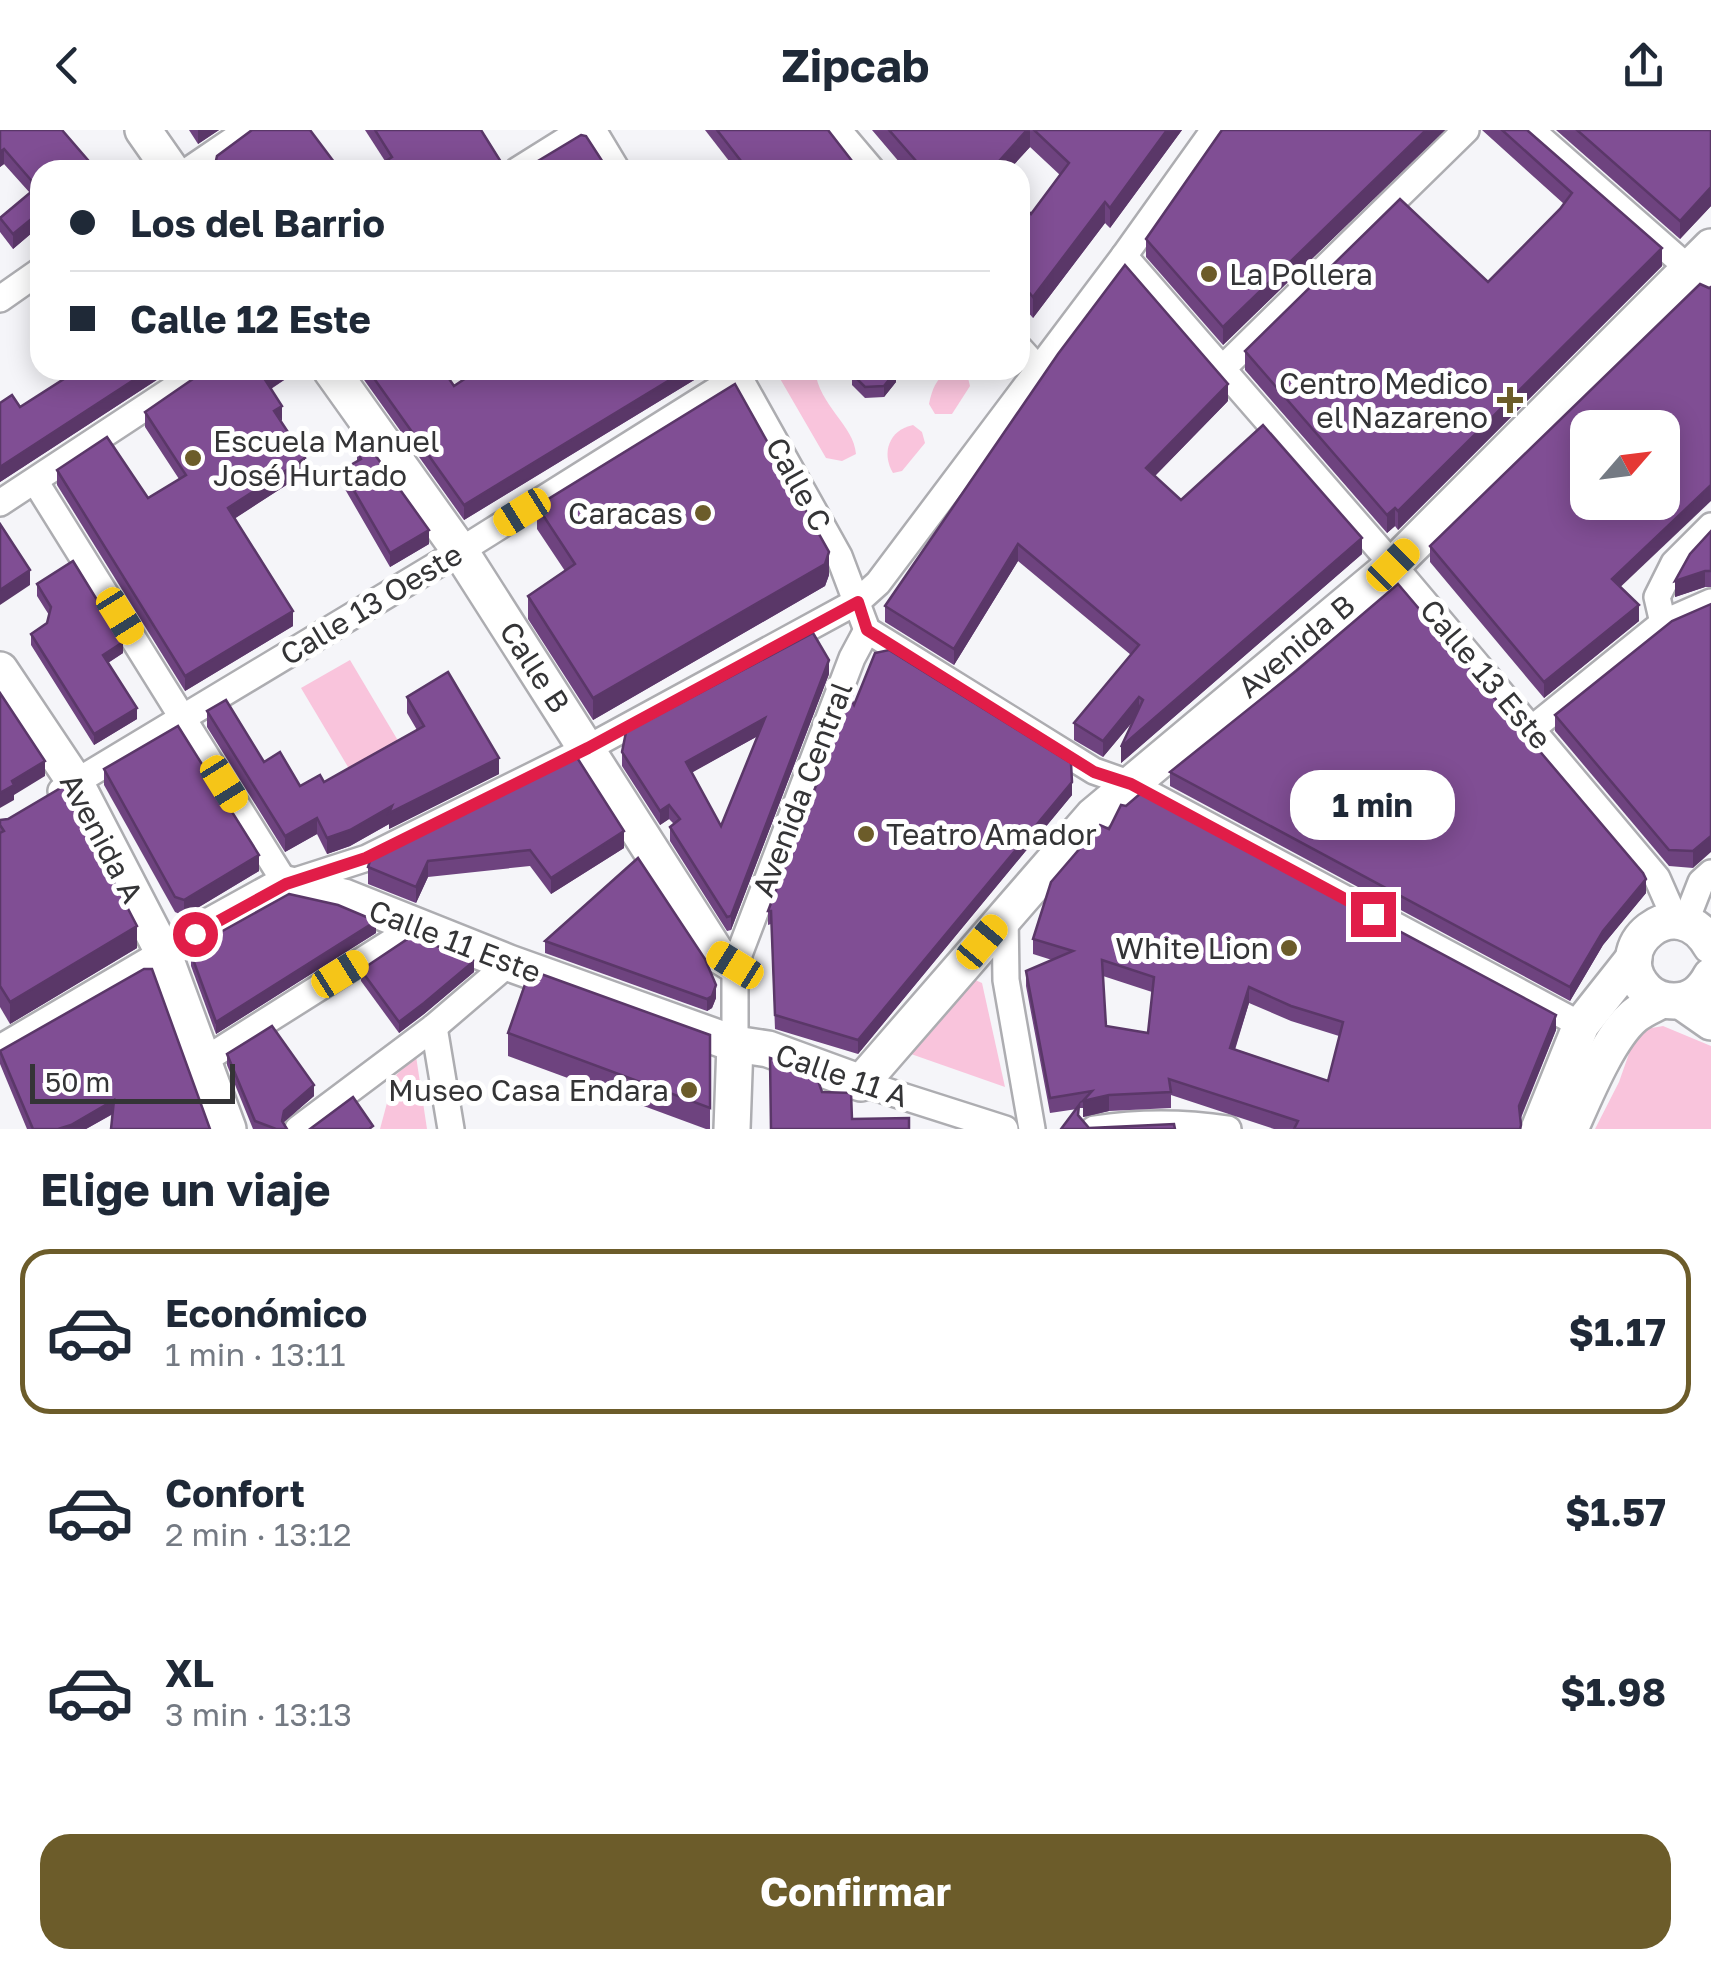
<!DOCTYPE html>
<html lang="es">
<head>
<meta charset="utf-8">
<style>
  body { margin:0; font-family:"Golos Text",sans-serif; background:#f6f6f7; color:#1f2937; height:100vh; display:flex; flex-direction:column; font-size:38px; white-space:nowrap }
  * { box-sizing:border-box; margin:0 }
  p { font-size:32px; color:#747a83 }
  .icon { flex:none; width:55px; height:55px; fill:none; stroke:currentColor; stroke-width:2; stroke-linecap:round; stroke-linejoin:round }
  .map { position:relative; height:999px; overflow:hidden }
  .panel { display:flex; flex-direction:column; background:#fff; flex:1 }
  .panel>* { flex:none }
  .banner { position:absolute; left:30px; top:30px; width:1000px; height:220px; border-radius:30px; box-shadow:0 5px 25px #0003; display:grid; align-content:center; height:220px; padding:0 40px; background:#fff }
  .needle { width:65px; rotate:62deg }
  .tools { position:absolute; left:1570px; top:280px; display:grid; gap:20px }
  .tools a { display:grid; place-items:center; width:110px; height:110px; border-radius:20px; background:#fff; box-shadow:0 5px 25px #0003; font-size:50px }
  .scale { position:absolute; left:30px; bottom:25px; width:205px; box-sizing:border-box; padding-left:10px; border:5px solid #343436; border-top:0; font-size:28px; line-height:35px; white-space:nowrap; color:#343436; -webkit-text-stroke:8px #fff; paint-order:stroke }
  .end { position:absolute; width:45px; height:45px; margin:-22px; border:12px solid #e11d48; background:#fff; box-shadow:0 0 0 5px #fff }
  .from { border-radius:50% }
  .bubble { position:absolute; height:70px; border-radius:30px; background:#fff; box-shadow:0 5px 25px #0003; font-size:32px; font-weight:700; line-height:70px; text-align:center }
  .car { position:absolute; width:30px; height:60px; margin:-30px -15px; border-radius:12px; box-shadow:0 0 8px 2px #0007; background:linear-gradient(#f5c518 24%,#345 0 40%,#f5c518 0 76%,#345 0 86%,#f5c518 0) }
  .banner b { display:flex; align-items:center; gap:35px; height:95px; font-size:38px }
  .banner b+b { border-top:2px solid #e0e1e3 }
  .banner i { width:25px; height:25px; background:#1f2937 }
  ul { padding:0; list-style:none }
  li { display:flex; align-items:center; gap:30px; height:165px; margin:0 20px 15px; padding:0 20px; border:5px solid transparent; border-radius:30px }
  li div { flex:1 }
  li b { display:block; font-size:38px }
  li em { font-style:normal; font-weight:700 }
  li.selected { border-color:#6c5c2a }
  li>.icon { width:90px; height:90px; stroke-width:1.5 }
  h2 { padding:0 40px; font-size:45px; line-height:120px }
  .action { display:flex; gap:20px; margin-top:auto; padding:20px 40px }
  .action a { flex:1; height:115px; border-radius:30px; background:#6c5c2a; color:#fff; font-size:40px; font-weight:700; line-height:115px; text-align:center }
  header { display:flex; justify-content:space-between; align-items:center; height:130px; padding:0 40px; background:#fff; font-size:45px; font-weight:700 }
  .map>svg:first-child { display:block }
  .green { fill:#f9c4dc }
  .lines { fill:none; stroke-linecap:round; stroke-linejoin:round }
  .street-casing { stroke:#adadb1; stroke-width:30 }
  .secondary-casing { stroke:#adadb1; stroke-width:40 }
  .street { stroke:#fff; stroke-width:25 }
  .secondary { stroke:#fff; stroke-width:35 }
  .wall { fill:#6e437f; fill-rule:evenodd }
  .shaded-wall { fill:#5a3768 }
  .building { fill:#804e94; stroke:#5a3768; stroke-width:2.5; fill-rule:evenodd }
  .route { stroke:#e11d48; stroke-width:12 }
  .poi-dot { fill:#6c5c2a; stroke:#fff; stroke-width:4 }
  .labels { text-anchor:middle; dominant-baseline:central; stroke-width:10; stroke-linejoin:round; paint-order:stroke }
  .poi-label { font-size:30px; fill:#343436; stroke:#fff; text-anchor:end }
  .street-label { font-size:30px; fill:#343436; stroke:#fff }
</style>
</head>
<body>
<header><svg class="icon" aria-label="back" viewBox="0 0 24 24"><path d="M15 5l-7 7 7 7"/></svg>Zipcab<svg class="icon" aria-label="share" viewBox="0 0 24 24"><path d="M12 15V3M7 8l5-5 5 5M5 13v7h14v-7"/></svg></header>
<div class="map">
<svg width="1711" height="999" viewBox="0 0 1711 999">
  <rect width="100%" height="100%" fill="#f5f5f9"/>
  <!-- green -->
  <g class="green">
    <path d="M 775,240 L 815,240 C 819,276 854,295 856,324 L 842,331 L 826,328 Z"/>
    <path d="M 949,240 L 966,240 L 970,256 L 952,284 L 935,284 L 929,274 C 932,259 936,249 949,240 Z"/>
    <path d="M 913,295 L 922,302 L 925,313 L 902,341 L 893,343 C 881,323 889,300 913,295 Z"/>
    <polygon points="350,530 400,614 351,642 301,558"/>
    <polygon points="973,849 982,853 1005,957 911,924"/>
    <polygon points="1663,896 1711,916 1711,999 1595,999 1619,952 1632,915 1646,899"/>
    <polygon points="416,926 427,999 380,999 394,947"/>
  </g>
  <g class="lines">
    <defs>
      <g id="street">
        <polyline points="593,0 617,40"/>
        <polyline points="838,0 872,40"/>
        <polyline points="1531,0 1711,158"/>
        <polyline points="189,40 248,0"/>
        <polyline points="518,40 582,0"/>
        <polyline points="1124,126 1393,435 1657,748 1676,791"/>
        <polyline points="0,169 40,141"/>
        <polyline points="1020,219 1039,240"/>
        <polyline points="1222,239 1466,0"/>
        <polyline points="735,240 839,426 867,500 1094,641 1131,654 1581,895"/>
        <polyline points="35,351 286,754 367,728 588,618 858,471 878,453 1124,126 1214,0"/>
        <polyline points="0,373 202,240"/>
        <polyline points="1663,493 1657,467 1674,433 1711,396"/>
        <polyline points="1533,598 1663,493 1711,472"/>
        <polyline points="61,661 460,421 739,246"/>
        <polyline points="1005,783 1006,850 1032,999"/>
        <polyline points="1685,793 1701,752 1711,743"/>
        <polyline points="434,897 451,999"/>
        <polyline points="735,914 735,835 852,528 867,500"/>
        <polyline points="0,918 163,822"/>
        <polyline points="203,931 401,806 409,794"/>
        <polyline points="861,953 1005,999"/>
        <polyline points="298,999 434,897 509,833"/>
        <path d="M 1094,999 C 1140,992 1182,992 1228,999"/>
      </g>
      <g id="secondary">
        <polyline points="143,0 171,40"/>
        <polyline points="331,240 460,421 717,824 735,835"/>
        <polyline points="0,540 75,652 163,822 228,999"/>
        <path d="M 1711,816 C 1677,756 1604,818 1646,860 C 1653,867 1664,871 1674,871 C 1692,871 1703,861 1711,846"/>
        <polyline points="163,822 286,754 344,767 509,833 735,914 768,919 861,953 1093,686 1393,435 1711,117"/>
        <polyline points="1681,871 1711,892"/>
        <polyline points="732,999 735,914"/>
        <polyline points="1539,999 1581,895 1634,828"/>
        <path d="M 1570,999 C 1584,968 1608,908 1634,886 C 1642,879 1653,875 1662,870"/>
      </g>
    </defs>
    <!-- street casing -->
    <use href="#street" class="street-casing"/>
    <!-- secondary casing -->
    <use href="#secondary" class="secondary-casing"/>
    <!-- street -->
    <use href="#street" class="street"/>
    <!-- secondary -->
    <use href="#secondary" class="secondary"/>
  </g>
  <!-- wall -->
  <g class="wall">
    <polygon points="0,0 93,40 40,40 40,96 13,119 0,102 0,88 30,63 4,34 0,37"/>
    <polygon points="189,0 219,0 198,14"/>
    <polygon points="365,0 481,0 385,31"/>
    <polygon points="705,0 828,0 859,40 736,40"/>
    <polygon points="872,0 1182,0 1110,98 1105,93 1033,188 1020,173 1020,72 1031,84 1060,45 1030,17 1009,40 906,40"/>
    <polygon points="1222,0 1445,0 1223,215 1146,127 1146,109"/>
    <polygon points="1482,0 1527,0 1662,136 1398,400 1395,396 1387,403 1245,240 1245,221 1488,152 1564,74"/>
    <polygon points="1556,0 1711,0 1711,76 1680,109"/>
    <polygon points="1709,158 1620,457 1639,491 1544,568 1430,432 1430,416"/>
    <polygon points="62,240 172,240 0,352 0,273 20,277 63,249"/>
    <polygon points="206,240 299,240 271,259 281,291 305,343 235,388 293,496 185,561 57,355 57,340 148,368 179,349 145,297 145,282"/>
    <polygon points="357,240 443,240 454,256 704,244 464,390"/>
    <polygon points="852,240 896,252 884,267 865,268 852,255"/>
    <polygon points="1228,271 1155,346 1181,370 1362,424 1121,633 1134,590 1103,627 1074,610 1074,593 1131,525 1018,431 954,535 885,492 885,476"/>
    <polygon points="357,322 429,414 390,437 342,354 342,340 357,331"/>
    <polygon points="537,376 829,445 825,456 593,590 528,489 528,466 565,441 537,399"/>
    <polygon points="1711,401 1711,457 1705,457 1675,467"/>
    <polygon points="37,454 123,523 108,533 137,589 94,615 31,515 31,504 47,493 49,485 37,466"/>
    <polygon points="1711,474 1693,738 1669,736 1555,601 1555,585"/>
    <polygon points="1296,541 1646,763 1603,815 1570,871 1170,656 1170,642"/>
    <path d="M 829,544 L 731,800 L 727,801 L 670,711 L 670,697 L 674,694 L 669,689 L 660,695 L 622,636 L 622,622 ZM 758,606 L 721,696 L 692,642 Z"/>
    <polygon points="407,567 499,644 389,699 389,694 350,716 327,724 317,704 285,722 207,597 207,581 264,632 300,656 324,652 417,600 407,583"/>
    <polygon points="854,575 1072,665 858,924 775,899 771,794 768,795 768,781"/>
    <polygon points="576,626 624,718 551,764 530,736 428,747 416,773 368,754 368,737"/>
    <polygon points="104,639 259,741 184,786 175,782 104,655"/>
    <polygon points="0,690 137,818 10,894 0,877"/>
    <polygon points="376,803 216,904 191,836 191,824"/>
    <path d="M 1033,809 L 1556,900 L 1521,988 L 1521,999 L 1274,999 L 1171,965 L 1171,978 L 1109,981 L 1083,987 L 1083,978 L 1079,978 L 1079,987 L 1089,998 L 1061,999 L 1077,979 L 1050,983 L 1026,856 L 1026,841 L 1052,830 L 1033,824 ZM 1103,846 L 1152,862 L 1148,903 L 1106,896 ZM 1249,873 L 1291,891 L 1339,906 L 1328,951 L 1235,920 Z"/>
    <polygon points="545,811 716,868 712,878 707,881 545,823"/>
    <polygon points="361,840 474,842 424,884 399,903 361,851"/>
    <polygon points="508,903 710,905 710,999 706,999 508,926"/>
    <polygon points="0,921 113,984 86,999 27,999 0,934"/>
    <polygon points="227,924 314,966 284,992 287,999 253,999 227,935"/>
  </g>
  <!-- shaded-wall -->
  <g class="shaded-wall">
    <polygon points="198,0 219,0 198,14"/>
    <polygon points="1027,0 1030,0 1030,17 1009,40 991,40"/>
    <polygon points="1167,0 1182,0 1110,98 1110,78"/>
    <polygon points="1426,0 1445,0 1223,215 1223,197"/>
    <polygon points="4,19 4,34 0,37 0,22"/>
    <polygon points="1711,57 1711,76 1680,109 1680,91"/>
    <polygon points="1105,72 1105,93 1033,188 1033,167"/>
    <polygon points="40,82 40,96 13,119 13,104"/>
    <polygon points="1662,118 1662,136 1398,400 1398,381"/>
    <polygon points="149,240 172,240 0,352 0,337"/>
    <polygon points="276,240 299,240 264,263 264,248"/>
    <polygon points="686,240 706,240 704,244 464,390 464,375"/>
    <polygon points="896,241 896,252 884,267 884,256"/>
    <polygon points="1228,254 1228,271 1146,355 1146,338"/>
    <polygon points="282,276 282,291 274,281"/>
    <polygon points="305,328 305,343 228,393 228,378"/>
    <polygon points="1711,355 1711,371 1612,465 1612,449"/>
    <polygon points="1395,378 1395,396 1387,403 1387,385"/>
    <polygon points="429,400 429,414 390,437 390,423"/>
    <polygon points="1362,408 1362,424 1121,633 1121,617"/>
    <polygon points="1018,414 1018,431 954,535 954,519"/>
    <polygon points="829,422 829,445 825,456 593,590 593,568"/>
    <polygon points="30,440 30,455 0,475 0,460"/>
    <polygon points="1705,441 1705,457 1675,467 1675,451"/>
    <polygon points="1639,475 1639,491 1544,568 1544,552"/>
    <polygon points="293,481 293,496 185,561 185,546"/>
    <polygon points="123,512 123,523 103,536 103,525"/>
    <polygon points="829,530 829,544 731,800 731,786"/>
    <polygon points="1139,567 1139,584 1103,627 1103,611"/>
    <polygon points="137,578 137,589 94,615 94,604"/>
    <polygon points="765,588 765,602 686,646 686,632"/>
    <polygon points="499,628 499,644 389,699 389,694 350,716 327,724 327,708 392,676"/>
    <polygon points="45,631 45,646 14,665 14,670 0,678 0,663 12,651"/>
    <polygon points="1072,652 1072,665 858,924 858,910"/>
    <polygon points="669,675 669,689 660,695 660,681"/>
    <polygon points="317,688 317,704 285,722 285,706"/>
    <polygon points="624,701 624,718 551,764 551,748"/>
    <polygon points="1711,706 1711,722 1693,738 1693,721"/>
    <polygon points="259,725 259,741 184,786 184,770"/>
    <polygon points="428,731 428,747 416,773 416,757"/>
    <polygon points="1646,749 1646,763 1603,815 1570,871 1570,857 1603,801"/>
    <polygon points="376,791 376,803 216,904 216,892"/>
    <polygon points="137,796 137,818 10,894 10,872"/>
    <polygon points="474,831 474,842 424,884 399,903 399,892"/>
    <polygon points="716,855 716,868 712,878 707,881 707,869"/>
    <polygon points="1249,857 1249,873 1230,934 1230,918"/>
    <polygon points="1556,885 1556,900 1519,991 1519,976"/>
    <polygon points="314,955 314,966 284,992 283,999 284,981"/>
    <polygon points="1109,965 1109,981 1083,987 1083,971"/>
    <polygon points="114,970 114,983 86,999 58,999"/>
  </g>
  <!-- building -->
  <g class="building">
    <polygon points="0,0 62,0 93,36 89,40 40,40 40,82 13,104 0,88 37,57 4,19 0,22"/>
    <polygon points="252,0 310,0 340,40 219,40 215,35 217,26"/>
    <polygon points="375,0 481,0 506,40 372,40 392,27"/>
    <polygon points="717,0 828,0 859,40 748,40"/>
    <polygon points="889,0 1027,0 991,40 924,40"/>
    <polygon points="1034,0 1167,0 1110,78 1105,72 1033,167 1020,152 1020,72 1031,84 1069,33"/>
    <polygon points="1222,0 1426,0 1223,197 1146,109"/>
    <polygon points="1502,0 1527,0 1662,118 1398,381 1395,378 1387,385 1245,221 1400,69 1488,152 1560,79 1572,63"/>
    <polygon points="1577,0 1711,0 1711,57 1680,91"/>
    <polygon points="581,5 586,6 608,40 523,40"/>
    <polygon points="1125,135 1228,254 1146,338 1181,370 1263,295 1362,408 1121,617 1143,570 1139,567 1103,611 1074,593 1139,515 1018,414 954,519 885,476 1058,224"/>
    <path d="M 1700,154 L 1709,158 L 1711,157 L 1711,355 L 1612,449 L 1639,475 L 1544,552 L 1430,416 ZM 1588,298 L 1662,298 L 1662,372 L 1588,372 Z"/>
    <polygon points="67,240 149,240 0,337 0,273 12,265 20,277 70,245"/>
    <polygon points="206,240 276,240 264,248 282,276 274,281 305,328 228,378 293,481 185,546 57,340 107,307 148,368 186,345 145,282"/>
    <polygon points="368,240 443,240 454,256 478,240 686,240 464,375"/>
    <polygon points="852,240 896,240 896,241 884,256 865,257 852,244"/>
    <polygon points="735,254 829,422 825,434 593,568 528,466 575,434 537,376"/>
    <polygon points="368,315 429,400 390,423 342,340 361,329 357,322"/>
    <polygon points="0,394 30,440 0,460"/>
    <polygon points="1711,401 1711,441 1705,441 1675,451 1690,424"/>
    <polygon points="73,431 123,512 103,525 137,578 94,604 31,504 47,493 51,477 37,454"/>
    <polygon points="1398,454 1643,743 1646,749 1603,801 1570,857 1170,642 1296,541"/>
    <polygon points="1711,474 1711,706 1693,721 1669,720 1555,585 1672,491"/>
    <path d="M 813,503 L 829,530 L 731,786 L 727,787 L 670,697 L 680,689 L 669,675 L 660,681 L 622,622 L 626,602 ZM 765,588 L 721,696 L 686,632 Z"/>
    <polygon points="889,520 1071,633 1072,652 858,910 775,885 771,781 768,781 850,567 854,575 875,523"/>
    <polygon points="448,542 499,628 389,683 392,676 350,700 327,708 317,688 285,706 207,581 226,570 264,632 280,622 300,656 320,645 324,652 424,596 407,567"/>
    <polygon points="0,563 45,631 12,651 14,655 0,663"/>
    <polygon points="178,596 259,725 184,770 175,767 104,639"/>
    <polygon points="576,626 624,701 551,748 530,720 428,731 416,757 368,737 371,728"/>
    <polygon points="64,656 137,796 10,872 0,856 0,703 4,701 0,695 0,690 8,689"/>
    <path d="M 1141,663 L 1556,885 L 1519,976 L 1521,995 L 1520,999 L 1294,999 L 1298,991 L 1169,949 L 1171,962 L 1109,965 L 1083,971 L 1092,961 L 1050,968 L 1026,841 L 1073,821 L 1033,809 L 1051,752 L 1082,716 L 1087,718 L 1100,695 L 1109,699 L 1121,675 L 1126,676 ZM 1102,830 L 1154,847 L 1148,903 L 1106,896 ZM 1249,857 L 1291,876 L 1343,892 L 1328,951 L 1230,918 Z"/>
    <polygon points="638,728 705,829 716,855 712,866 707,869 545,811"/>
    <polygon points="289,764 338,775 376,791 216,892 191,824 192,818"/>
    <polygon points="412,806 474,831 424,873 399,892 361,840"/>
    <polygon points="144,839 152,839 210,999 111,999 114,970 71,995 58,999 33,999 0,921"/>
    <polygon points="530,840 710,905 710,978 508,903"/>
    <polygon points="272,896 314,955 284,981 282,991 287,999 276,999 255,991 227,924"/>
    <polygon points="770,928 815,942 822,962 851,963 852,989 909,988 909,999 771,999"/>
    <polygon points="353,967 373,996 369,999 310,999"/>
    <polygon points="1079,975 1078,985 1089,998 1174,994 1175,999 1061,999"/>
  </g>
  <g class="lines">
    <!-- route -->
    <polyline class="route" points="195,804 286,754 366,728 588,618 858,472 867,500 1094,642 1131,654 1373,784"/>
  </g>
  <!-- markers -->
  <g class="poi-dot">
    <circle cx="1209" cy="144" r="10"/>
    <path d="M1505 255h10v10h10v10h-10v10h-10v-10h-10v-10h10z"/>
    <circle cx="193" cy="328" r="10"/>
    <circle cx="703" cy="383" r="10"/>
    <circle cx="866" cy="704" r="10"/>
    <circle cx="1289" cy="818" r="10"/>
    <circle cx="689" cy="960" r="10"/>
  </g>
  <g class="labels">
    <!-- poi labels -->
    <g class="poi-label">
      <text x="1229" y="144" text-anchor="start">La Pollera</text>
      <text x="1488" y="253">Centro Medico<tspan x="1488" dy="34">el Nazareno</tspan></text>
      <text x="213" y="311" text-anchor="start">Escuela Manuel<tspan x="213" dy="34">José Hurtado</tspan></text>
      <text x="683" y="383">Caracas</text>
      <text x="886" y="704" text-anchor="start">Teatro Amador</text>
      <text x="1269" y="818">White Lion</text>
      <text x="669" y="960">Museo Casa Endara</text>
    </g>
    <!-- street labels -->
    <g class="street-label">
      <text transform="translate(799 354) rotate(61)">Calle C</text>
      <text transform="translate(371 474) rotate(-31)">Calle 13 Oeste</text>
      <text transform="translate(1296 516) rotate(-40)">Avenida B</text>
      <text transform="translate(535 537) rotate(57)">Calle B</text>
      <text transform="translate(1486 544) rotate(50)">Calle 13 Este</text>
      <text transform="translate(802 659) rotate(-69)">Avenida Central</text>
      <text transform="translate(102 708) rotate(62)">Avenida A</text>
      <text transform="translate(455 811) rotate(21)">Calle 11 Este</text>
      <text transform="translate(842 945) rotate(19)">Calle 11 A</text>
    </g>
  </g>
</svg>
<div class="tools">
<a><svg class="needle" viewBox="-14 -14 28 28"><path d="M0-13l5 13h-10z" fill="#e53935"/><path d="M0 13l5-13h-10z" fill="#747a83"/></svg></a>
</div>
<div class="scale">50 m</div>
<i class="end from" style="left:195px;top:804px"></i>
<i class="end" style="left:1373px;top:784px"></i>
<div class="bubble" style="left:1290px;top:640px;width:165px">1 min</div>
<i class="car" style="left:522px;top:382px;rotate:238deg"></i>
<i class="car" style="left:1393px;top:435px;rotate:45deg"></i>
<i class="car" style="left:120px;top:486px;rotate:148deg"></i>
<i class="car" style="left:224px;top:654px;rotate:148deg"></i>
<i class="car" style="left:982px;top:812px;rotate:40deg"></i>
<i class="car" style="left:735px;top:835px;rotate:302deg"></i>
<i class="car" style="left:340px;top:844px;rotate:58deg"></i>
<div class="banner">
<b><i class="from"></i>Los del Barrio</b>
<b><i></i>Calle 12 Este</b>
</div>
</div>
<section class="panel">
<h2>Elige un viaje</h2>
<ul>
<li class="selected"><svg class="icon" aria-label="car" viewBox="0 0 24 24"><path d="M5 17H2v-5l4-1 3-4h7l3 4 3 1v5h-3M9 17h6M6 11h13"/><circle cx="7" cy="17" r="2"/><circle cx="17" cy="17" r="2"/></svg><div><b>Económico</b><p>1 min · 13:11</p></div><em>$1.17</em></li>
<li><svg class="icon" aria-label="car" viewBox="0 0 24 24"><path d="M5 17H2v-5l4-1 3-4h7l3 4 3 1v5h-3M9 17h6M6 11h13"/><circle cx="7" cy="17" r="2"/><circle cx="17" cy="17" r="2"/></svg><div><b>Confort</b><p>2 min · 13:12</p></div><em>$1.57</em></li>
<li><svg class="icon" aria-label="car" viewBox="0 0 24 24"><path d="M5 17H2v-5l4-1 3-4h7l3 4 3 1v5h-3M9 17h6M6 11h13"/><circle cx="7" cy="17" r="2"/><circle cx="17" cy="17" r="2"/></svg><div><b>XL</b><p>3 min · 13:13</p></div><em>$1.98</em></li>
</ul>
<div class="action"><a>Confirmar</a></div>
</section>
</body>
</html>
